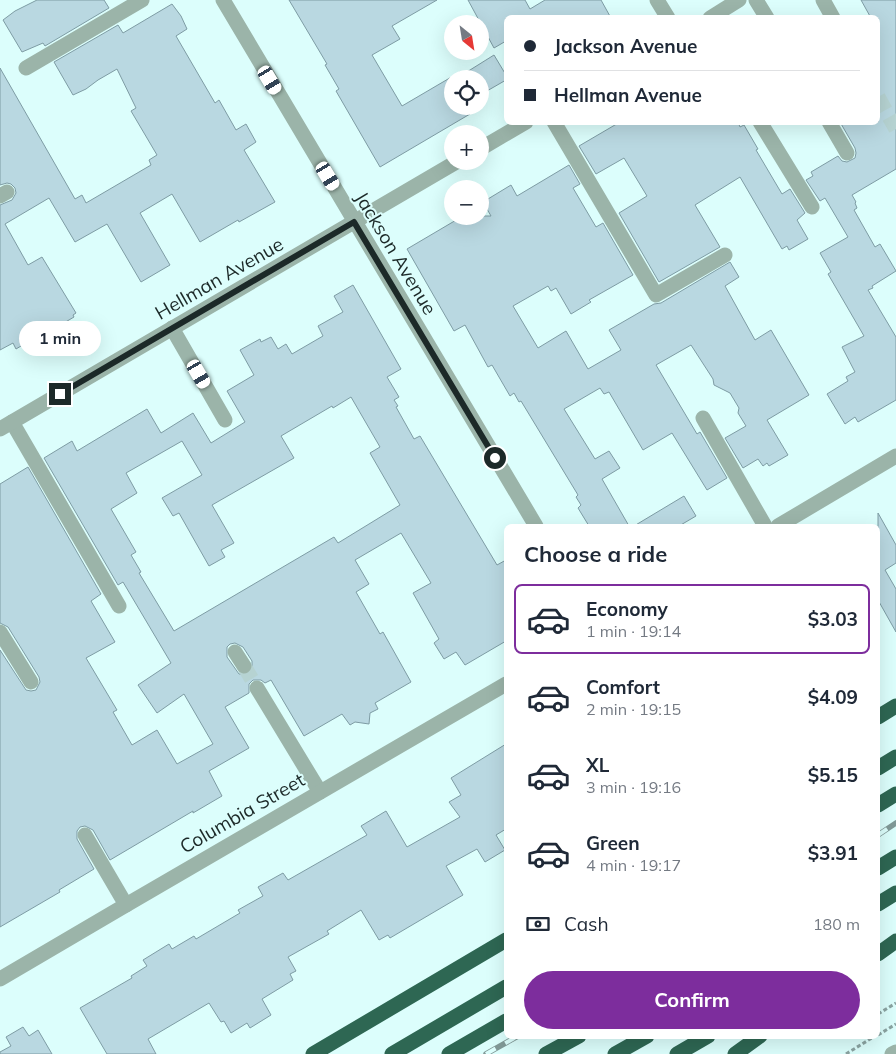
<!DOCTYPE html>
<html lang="en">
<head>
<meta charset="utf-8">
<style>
  body { margin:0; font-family:Mulish,sans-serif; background:#f2f2f3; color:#1f2937; height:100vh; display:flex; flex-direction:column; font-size:19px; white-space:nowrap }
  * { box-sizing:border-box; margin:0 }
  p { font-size:16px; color:#747a83 }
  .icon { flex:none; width:28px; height:28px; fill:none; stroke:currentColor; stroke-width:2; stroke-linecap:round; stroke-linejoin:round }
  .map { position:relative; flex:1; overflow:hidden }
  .drawer { position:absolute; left:504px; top:524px; width:376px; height:515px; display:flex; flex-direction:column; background:#fff; border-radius:8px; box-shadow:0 5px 20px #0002 }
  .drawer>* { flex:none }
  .hud { position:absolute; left:504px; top:15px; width:376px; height:110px; border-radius:8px; box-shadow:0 5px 20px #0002; display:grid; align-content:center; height:110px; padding:0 20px; background:#fff }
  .needle { width:32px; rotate:150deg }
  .tools { position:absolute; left:444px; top:15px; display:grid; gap:10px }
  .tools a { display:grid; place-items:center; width:45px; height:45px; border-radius:50%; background:#fff; box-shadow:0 5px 20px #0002; font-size:25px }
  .end { position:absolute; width:22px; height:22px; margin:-11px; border:6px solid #1c2928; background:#fff; box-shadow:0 0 0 2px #fff }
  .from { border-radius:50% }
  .bubble { position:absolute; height:35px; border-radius:18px; background:#fff; box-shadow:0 5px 20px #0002; font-size:16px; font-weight:700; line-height:35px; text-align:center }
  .car { position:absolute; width:15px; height:30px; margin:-15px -8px; border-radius:6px; box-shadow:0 0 4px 1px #0007; background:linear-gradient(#fff 24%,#345 0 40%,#fff 0 76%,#345 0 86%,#fff 0) }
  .hud b { display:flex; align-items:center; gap:18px; height:48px; font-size:19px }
  .hud b+b { border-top:1px solid #e0e1e3 }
  .hud i { width:12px; height:12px; background:#1f2937 }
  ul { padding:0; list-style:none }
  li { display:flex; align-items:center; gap:15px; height:70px; margin:0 10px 8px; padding:0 10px; border:2px solid transparent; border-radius:8px }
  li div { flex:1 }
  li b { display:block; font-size:19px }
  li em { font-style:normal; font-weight:700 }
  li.on { border-color:#7d2d9d }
  li>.icon { width:45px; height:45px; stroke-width:1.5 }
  h2 { padding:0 20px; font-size:22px; line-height:60px }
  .pay { display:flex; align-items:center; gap:12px; height:55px; padding:0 20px; font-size:19px }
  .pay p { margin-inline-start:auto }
  .action { display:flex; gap:10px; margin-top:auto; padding:10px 20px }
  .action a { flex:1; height:58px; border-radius:30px; background:#7d2d9d; color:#fff; font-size:20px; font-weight:700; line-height:58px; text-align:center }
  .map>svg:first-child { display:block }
  .building { fill:#b9d8e1; stroke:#7e9ca4; fill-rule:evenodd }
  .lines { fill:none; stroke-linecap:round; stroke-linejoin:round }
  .minor-tunnel { stroke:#b6d3d2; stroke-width:15; stroke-dasharray:15 8; stroke-linecap:butt }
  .path { stroke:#8aa3a1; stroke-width:3; stroke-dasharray:4 2.5; stroke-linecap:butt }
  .minor { stroke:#9bb4a9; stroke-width:15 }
  .highway { stroke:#2e6753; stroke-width:15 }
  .rail-casing { stroke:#819997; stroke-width:5.5 }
  .rail { stroke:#dcfefc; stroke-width:4; stroke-dasharray:11; stroke-linecap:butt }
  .route { stroke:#1c2928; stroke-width:6 }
  .labels { text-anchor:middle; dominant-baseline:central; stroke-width:4; stroke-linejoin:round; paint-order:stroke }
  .street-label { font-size:19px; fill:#1c2928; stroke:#dcfefc }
</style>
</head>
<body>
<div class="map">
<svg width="896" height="1054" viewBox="0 0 896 1054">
  <rect width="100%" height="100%" fill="#dcfefc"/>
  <!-- building -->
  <g class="building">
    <polygon points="37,0 104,0 109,8 45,46 43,43 22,52 3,20 15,11"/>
    <polygon points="289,0 437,0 392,26 400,39 372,55 402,106 460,72 462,75 494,55 506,75 506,80 480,95 480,79 452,79 452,106 465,106 470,114 380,167 336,91 339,89 325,65 327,64"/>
    <polygon points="468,0 525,0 530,9 545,0 601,0 611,18 506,18 506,41 494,48"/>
    <polygon points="861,0 896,0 896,169 852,195 856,202 855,203 857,208 854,210 875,247 880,244 896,271 872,286 873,288 868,290 896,337 896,400 858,422 855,417 845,424 827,394 848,381 846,377 855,372 842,347 864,336 828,274 831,272 820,253 848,237 825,198 820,201 806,180 813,176 811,172 838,156 842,161 847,162 855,158 856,153 855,148 840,122 878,122 878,18 871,18"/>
    <polygon points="172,4 181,16 187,29 176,36 215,103 219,100 236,130 246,124 256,142 244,150 275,202 239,222 238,220 200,242 172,194 140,213 170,265 141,282 107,224 75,242 49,198 5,224 28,265 42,257 76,313 73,315 74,317 52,330 51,328 16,349 13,343 0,350 0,205 12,200 16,193 15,188 11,184 7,183 0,185 0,68 75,199 82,195 86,203 151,165 149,160 157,155 131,111 136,108 117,69 98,80 86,89 73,95 54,62 118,25 123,33"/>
    <polygon points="620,122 738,122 740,127 744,125 758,149 756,150 782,194 790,189 805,213 797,220 808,239 789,250 787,246 782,249 740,177 695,205 720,247 659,282 619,213 647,196 624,158 596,174 579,146"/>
    <polygon points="569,165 580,184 573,188 596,227 603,223 633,275 589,300 591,302 571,314 556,288 551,291 548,286 513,306 538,348 566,331 588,369 621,350 609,330 654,304 661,303 730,262 739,277 725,286 755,340 771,330 809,395 767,420 788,455 769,466 767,463 763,466 758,459 743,468 725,438 746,426 738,413 739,408 730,393 714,385 713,379 691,345 656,365 697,434 700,432 727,478 707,490 672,433 643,450 609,392 604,394 600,388 564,409 595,459 609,451 620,468 602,479 629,526 589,526 578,508 581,505 576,497 578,495 521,401 519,402 514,393 510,396 492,365 488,367 465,325 454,331 407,249 463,216 491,216 483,202 511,185 517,196"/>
    <path d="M 353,285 L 401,369 L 387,377 L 399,397 L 394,400 L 398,406 L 396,407 L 414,439 L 420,436 L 497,565 L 506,560 L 506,641 L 465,665 L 456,652 L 444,659 L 434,643 L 439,639 L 413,593 L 431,583 L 401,533 L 355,560 L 369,584 L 356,592 L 380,634 L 383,632 L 411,682 L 375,703 L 378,709 L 370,713 L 369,724 L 355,722 L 350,725 L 342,714 L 304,736 L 271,680 L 265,683 L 261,680 L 253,680 L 249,684 L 249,693 L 225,707 L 249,748 L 209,771 L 222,796 L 193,813 L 193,811 L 110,860 L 93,830 L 85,826 L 80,827 L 77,831 L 77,839 L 94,869 L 59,890 L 60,892 L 0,927 L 0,650 L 26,690 L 31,691 L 36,690 L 40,682 L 39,677 L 8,627 L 0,623 L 0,484 L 28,467 L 101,594 L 91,601 L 115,642 L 86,658 L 117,710 L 113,712 L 132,745 L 157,730 L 177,764 L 213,744 L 184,694 L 157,713 L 138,685 L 171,663 L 123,582 L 118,585 L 44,458 L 72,441 L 77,451 L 147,409 L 161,433 L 193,413 L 211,443 L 245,422 L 227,391 L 254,375 L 240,350 L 260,339 L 261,342 L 271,337 L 278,349 L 286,344 L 292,354 L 323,336 L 318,326 L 343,312 L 334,296 ZM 351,397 L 380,447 L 370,453 L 400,505 L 338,543 L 334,537 L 174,631 L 139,573 L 141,572 L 131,555 L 136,552 L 111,509 L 137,493 L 126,473 L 182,441 L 202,475 L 162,498 L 173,516 L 179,513 L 209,566 L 225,557 L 221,550 L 234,543 L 212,505 L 294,458 L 281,436 L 332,406 L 333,408 ZM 235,643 L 243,647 L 252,661 L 252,670 L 249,674 L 239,674 L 227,657 L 227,647 L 230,644 Z"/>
    <polygon points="684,496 696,516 679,526 634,526"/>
    <polygon points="878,513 896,545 896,563 885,570 896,589 896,632 878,600"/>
    <polygon points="506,744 506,829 496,835 505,850 485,862 477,849 446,866 463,895 390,938 388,935 379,940 361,910 327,931 329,934 288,957 296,971 290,974 293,980 262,999 271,1015 250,1028 247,1023 231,1033 224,1021 221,1022 209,1003 148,1039 156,1054 107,1054 80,1008 132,978 131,976 147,966 143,960 169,944 172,949 194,936 196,939 240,913 238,910 263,896 258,887 283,873 288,880 367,835 361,826 386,811 407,847 460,817 449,802 461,795 451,778"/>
    <polygon points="23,1027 29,1036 38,1030 52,1054 0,1054 0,1052 11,1046 6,1037"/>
  </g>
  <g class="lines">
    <!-- minor-tunnel -->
    <g class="minor-tunnel">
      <polyline points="878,97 896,129"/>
      <polyline points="244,666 257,688"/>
    </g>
    <!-- path -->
    <g class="path">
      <polyline points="878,1014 896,1003"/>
      <polyline points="878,1035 896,1024"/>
      <polyline points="838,1036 840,1036"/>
      <polyline points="846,1054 875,1036"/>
    </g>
    <!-- minor -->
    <g class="minor">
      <polyline points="223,0 536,526"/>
      <polyline points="657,0 668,18"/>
      <polyline points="756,0 767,18"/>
      <polyline points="823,0 833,18"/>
      <polyline points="710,18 739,0"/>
      <polyline points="26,68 142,0"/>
      <polyline points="554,122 656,295 725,255"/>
      <polyline points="760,122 812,207"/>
      <polyline points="829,122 847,153"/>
      <polyline points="480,149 526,122"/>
      <polyline points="0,196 7,192"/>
      <polyline points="172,328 225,420"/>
      <polyline points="703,418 765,526"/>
      <polyline points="12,422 119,606"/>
      <polyline points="0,429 458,161"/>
      <polyline points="778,526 896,456"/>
      <polyline points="0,632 31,682"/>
      <polyline points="235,652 244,666"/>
      <polyline points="257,688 320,792"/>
      <polyline points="85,835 126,905"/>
      <polyline points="0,979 126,905 506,684"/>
      <polyline points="892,1054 896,1052"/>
    </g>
    <!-- highway -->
    <g class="highway">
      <polyline points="878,717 896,706"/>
      <polyline points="878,768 896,757"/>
      <polyline points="878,805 896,794"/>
      <polyline points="878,868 896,857"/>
      <polyline points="878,904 896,893"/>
      <polyline points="878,954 896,941"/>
      <polyline points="313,1054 506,940"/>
      <polyline points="392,1054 506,987"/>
      <polyline points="449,1054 506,1021"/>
      <polyline points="546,1054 579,1036"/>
      <polyline points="615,1054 647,1036"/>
      <polyline points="677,1054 708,1036"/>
      <polyline points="735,1054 760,1036"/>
    </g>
    <defs>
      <g id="rail">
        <polyline points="878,835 896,823"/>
        <polyline points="486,1054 518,1036"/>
      </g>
    </defs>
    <!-- rail casing -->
    <use href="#rail" class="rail-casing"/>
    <!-- rail -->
    <use href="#rail" class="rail"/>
  </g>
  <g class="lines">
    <!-- route -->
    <polyline class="route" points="60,394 354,222 495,458"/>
  </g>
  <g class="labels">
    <!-- street labels -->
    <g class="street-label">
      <text transform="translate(396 253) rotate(59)">Jackson Avenue</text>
      <text transform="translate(219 278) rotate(-30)">Hellman Avenue</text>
      <text transform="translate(242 813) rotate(-30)">Columbia Street</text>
    </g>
  </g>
</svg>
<div class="tools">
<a><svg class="needle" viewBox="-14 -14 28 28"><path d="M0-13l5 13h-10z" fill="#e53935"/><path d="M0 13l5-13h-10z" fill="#747a83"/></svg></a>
<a><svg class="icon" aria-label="locate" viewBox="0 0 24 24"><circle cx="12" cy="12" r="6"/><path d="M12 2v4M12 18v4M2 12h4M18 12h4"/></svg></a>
<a>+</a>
<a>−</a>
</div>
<i class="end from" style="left:495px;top:458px"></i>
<i class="end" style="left:60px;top:394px"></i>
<div class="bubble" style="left:19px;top:321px;width:82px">1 min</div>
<i class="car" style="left:270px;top:80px;rotate:149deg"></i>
<i class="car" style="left:328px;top:176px;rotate:149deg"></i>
<i class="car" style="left:199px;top:374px;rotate:150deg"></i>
<div class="hud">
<b><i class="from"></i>Jackson Avenue</b>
<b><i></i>Hellman Avenue</b>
</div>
<section class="drawer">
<h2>Choose a ride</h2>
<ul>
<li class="on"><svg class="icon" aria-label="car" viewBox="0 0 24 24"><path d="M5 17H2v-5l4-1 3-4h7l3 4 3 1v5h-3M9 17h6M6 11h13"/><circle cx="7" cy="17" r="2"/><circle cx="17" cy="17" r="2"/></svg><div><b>Economy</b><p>1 min · 19:14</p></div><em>$3.03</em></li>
<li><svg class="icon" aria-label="car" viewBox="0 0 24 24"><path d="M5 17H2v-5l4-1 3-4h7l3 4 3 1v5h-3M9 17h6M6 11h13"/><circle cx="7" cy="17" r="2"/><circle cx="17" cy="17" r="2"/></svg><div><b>Comfort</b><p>2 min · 19:15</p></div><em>$4.09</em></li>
<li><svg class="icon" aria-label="car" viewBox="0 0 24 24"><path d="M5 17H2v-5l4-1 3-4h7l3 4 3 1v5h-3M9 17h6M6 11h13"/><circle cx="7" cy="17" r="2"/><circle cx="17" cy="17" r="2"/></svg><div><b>XL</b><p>3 min · 19:16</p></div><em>$5.15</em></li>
<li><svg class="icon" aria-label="car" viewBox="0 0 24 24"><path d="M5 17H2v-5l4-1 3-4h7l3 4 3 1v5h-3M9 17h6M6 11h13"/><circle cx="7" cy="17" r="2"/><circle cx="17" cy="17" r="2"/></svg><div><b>Green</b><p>4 min · 19:17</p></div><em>$3.91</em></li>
</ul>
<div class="pay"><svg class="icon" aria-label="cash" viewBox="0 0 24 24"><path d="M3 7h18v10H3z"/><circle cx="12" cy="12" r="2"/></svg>Cash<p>180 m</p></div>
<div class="action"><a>Confirm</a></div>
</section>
</div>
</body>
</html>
